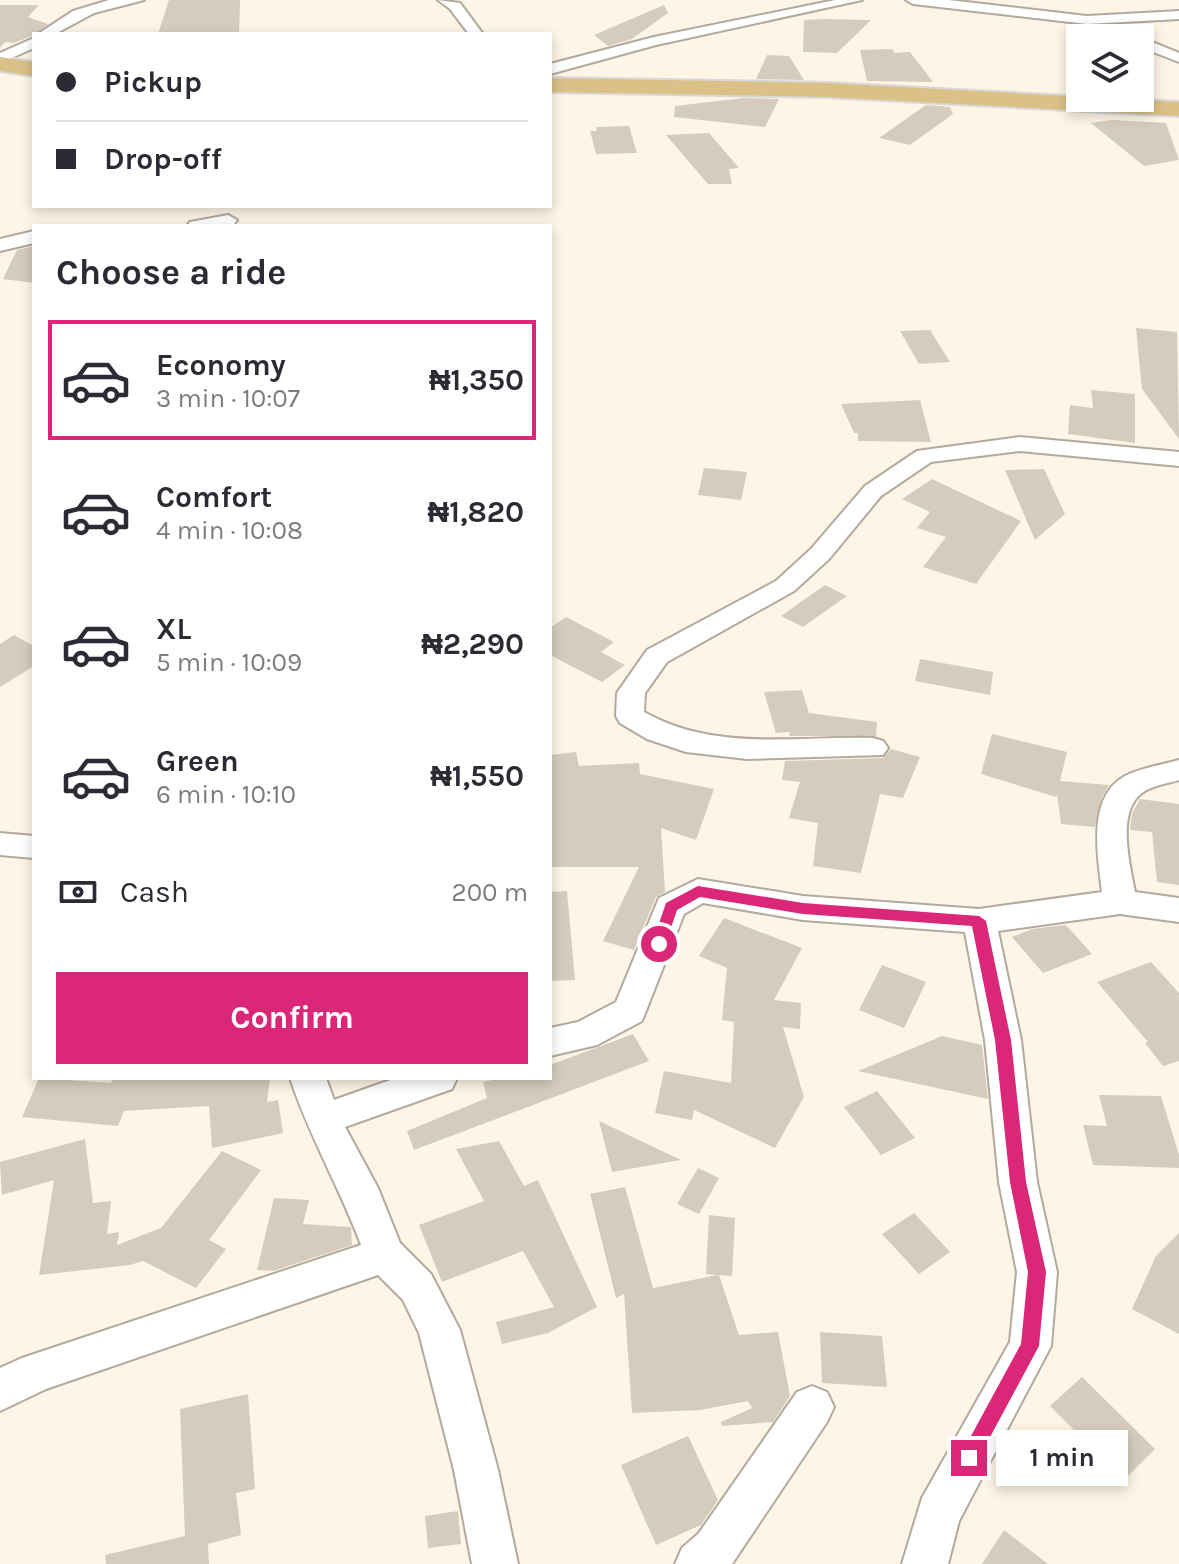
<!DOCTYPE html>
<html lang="en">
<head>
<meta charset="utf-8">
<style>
  body { margin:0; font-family:Karla,sans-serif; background:#f2f2f3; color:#2b2b33; height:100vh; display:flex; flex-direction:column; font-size:30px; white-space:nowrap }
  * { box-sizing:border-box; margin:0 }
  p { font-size:26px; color:#7c7c81 }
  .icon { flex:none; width:44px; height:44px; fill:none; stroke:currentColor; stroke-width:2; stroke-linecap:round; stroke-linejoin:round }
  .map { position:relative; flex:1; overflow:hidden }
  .details { position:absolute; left:32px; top:224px; width:520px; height:856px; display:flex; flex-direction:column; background:#fff; border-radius:0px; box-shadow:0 4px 12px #0003 }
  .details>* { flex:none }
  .guide { position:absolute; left:32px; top:32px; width:520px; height:176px; border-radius:0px; box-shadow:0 4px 12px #0003; display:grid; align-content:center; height:176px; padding:0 24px; background:#fff }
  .tools { position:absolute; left:1066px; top:24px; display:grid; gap:16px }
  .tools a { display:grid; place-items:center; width:88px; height:88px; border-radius:0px; background:#fff; box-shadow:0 4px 12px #0003; font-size:40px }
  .end { position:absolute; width:36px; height:36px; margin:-18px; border:10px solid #db2777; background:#fff; box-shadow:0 0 0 4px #fff }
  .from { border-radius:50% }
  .bubble { position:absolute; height:56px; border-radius:0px; background:#fff; box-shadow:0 4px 12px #0003; font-size:26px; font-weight:700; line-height:56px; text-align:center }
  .guide b { display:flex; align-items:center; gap:28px; height:76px; font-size:30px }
  .guide b+b { border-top:2px solid #e1e1e2 }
  .guide i { width:20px; height:20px; background:#2b2b33 }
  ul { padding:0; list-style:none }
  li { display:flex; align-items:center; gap:24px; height:120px; margin:0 16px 12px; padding:0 8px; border:4px solid transparent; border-radius:0px }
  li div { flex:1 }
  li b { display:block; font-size:30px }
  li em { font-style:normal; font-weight:700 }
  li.current { border-color:#db2777 }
  li>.icon { width:72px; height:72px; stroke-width:1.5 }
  h2 { padding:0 24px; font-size:36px; line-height:96px }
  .pay { display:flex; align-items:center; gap:20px; height:88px; padding:0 24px; font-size:30px }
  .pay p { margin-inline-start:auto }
  .primary-button { display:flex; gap:16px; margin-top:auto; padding:16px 24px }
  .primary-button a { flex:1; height:92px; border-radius:0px; background:#db2777; color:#fff; font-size:32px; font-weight:700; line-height:92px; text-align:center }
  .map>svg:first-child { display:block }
  .building { fill:#d6ccbe }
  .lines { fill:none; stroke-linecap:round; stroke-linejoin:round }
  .street-casing { stroke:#b2aa9c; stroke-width:4 }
  .primary-casing { stroke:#d8d8d7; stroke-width:4 }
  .street { fill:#fff; fill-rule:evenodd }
  .primary { fill:#dbc188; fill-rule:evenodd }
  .route { fill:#db2777 }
</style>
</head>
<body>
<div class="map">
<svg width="1179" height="1564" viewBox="0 0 1179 1564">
  <rect width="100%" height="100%" fill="#fef5e7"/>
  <!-- building -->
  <g class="building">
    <polygon points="169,0 240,0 239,34 158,34"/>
    <polygon points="0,5 39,5 28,17 48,24 34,35 14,43 5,42 0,48"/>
    <polygon points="664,5 668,13 632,39 608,46 594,35"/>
    <polygon points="804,20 823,19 871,20 837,53 803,52"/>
    <polygon points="892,49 895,53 910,52 933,82 867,81 860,50"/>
    <polygon points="767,55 789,56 804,80 756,79"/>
    <polygon points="744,98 779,99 765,127 674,117 675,106"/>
    <polygon points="926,105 950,107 953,114 910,145 879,138"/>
    <polygon points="1112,120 1166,123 1179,160 1144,166 1091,123"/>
    <polygon points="629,126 637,153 596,154 590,131 597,131 596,127"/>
    <polygon points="709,133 739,168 729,169 732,184 708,184 666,135"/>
    <polygon points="34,246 34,283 3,279 17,250"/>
    <polygon points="1136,328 1177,332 1179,439 1142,389"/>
    <polygon points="930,330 950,362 919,364 900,331"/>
    <polygon points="1091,390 1135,394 1135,443 1068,434 1070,405 1093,408"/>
    <polygon points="920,400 931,442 858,441 858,433 854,433 841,404"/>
    <polygon points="704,468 747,472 741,500 698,495"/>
    <polygon points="1044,469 1065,514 1035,540 1005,470"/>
    <polygon points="932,479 1021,521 976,584 923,567 946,537 917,528 930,512 902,499"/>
    <polygon points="825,585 847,596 803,627 781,616"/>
    <polygon points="566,617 614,642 601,652 625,665 602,682 550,655 550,628"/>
    <polygon points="14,635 34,646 34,666 0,687 0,644"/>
    <polygon points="920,659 993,672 990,695 915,681"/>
    <polygon points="802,690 809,713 877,722 876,736 789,736 790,732 776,733 764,692"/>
    <polygon points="992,734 1067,752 1060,781 1109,785 1102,797 1095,827 1061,824 1057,794 1056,797 981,774"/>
    <polygon points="891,749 920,757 903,798 880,794 861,873 813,866 818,823 789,818 800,782 782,780 785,761 883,758"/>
    <polygon points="576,752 579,766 639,763 640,774 714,789 696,840 661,828 665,892 656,897 634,950 603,941 639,867 550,867 550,755"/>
    <polygon points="1140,799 1179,804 1179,885 1157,882 1152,832 1130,830 1132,814"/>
    <polygon points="567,891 575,980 550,981 550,892"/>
    <polygon points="724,918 802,948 774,1000 801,1003 800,1029 783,1027 804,1097 775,1148 694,1110 692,1120 655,1113 664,1071 731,1083 734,1022 722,1020 727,968 699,956"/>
    <polygon points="1066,925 1092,954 1043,973 1012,937 1032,929"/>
    <polygon points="1151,962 1179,993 1179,1061 1163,1066 1145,1043 1148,1042 1097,982"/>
    <polygon points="882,965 926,982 904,1028 859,1010"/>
    <polygon points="633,1034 649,1061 414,1150 407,1131 487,1098 483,1082 502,1078 550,1078 550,1065"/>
    <polygon points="942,1036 982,1045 988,1099 858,1071"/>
    <polygon points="39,1078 111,1083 113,1078 270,1078 267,1102 278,1100 283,1133 212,1148 209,1106 124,1111 118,1126 22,1117"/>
    <polygon points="877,1091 915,1138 881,1155 844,1107"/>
    <polygon points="1099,1095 1161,1096 1179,1155 1179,1168 1093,1165 1083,1125 1107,1126"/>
    <polygon points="599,1121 681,1160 612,1172"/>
    <polygon points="85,1139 93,1203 111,1201 107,1234 119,1232 117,1245 161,1228 222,1151 261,1170 209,1240 226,1249 196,1288 143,1261 130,1265 39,1275 54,1180 2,1195 0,1162"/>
    <polygon points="499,1141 524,1186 538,1180 597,1307 548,1333 502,1344 496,1322 554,1307 523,1251 442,1282 419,1225 484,1201 456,1149"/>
    <polygon points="698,1168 719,1178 699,1214 677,1204"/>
    <polygon points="625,1187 653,1288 717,1275 706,1274 709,1215 735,1218 732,1276 719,1275 739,1335 778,1332 790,1396 773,1422 722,1426 721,1422 752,1408 748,1401 700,1410 632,1413 624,1294 616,1298 590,1194"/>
    <polygon points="274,1198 309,1200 303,1224 351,1227 352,1245 273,1271 257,1270"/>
    <polygon points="914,1213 950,1252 919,1274 882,1234"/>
    <polygon points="1179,1233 1179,1334 1132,1309 1156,1256"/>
    <polygon points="820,1332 882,1336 887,1387 822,1383"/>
    <polygon points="1082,1377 1155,1449 1124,1480 1050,1406"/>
    <polygon points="248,1394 255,1489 236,1493 241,1535 208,1544 209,1564 106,1564 105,1555 185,1536 180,1409"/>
    <polygon points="688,1436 718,1500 701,1525 656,1545 621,1465"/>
    <polygon points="458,1511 461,1544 428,1548 425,1516"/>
    <polygon points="1004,1530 1048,1564 982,1564"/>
  </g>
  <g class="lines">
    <defs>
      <g id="street">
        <polygon points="109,0 144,0 94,13 55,34 38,34 73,11"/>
        <polygon points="438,0 460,3 483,34 469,34 450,9"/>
        <polygon points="835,0 862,0 656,45 550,74 550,64 654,37"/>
        <polygon points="906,0 949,0 1087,16 1179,11 1179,19 1087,24 913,4"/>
        <polygon points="34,38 34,48 0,63 0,53"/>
        <polygon points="1139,38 1145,39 1179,53 1179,62 1140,47"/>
        <polygon points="228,215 237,220 234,224 187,226 190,222"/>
        <polygon points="34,231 34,243 0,251 0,239"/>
        <path d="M 1020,437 L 1179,452 L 1179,466 L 1020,451 L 931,462 L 881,496 L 829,559 L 794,591 L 667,662 L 645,693 L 644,712 C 715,752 795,736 873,738 L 883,741 L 888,748 L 883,755 L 747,759 L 686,752 L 647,739 L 620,723 L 616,716 L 617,693 L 647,650 L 776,581 L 811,549 L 865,486 L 917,451 Z"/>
        <path d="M 1179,760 L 1179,780 C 1167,784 1152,785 1142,793 C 1116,812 1130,865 1135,892 L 1179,898 L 1179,922 L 1120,914 L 998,931 L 1021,1040 L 1037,1182 L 1057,1272 L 1051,1346 L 959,1521 L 948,1564 L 902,1564 L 922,1498 L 1010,1342 L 1017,1272 L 999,1182 L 985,1040 L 965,932 L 803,920 L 703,903 L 684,914 L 642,1021 L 597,1045 L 550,1056 L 550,1028 L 578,1022 L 616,1002 L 659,898 L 698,879 L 803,896 L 979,909 L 1102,892 C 1098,858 1086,797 1125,776 C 1141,768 1161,765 1179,760 Z"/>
        <polygon points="0,833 34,836 34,858 0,855"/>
        <path d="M 290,1078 L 326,1078 L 334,1100 L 396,1078 L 457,1078 L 452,1089 L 345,1127 L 378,1188 L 400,1243 L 431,1274 L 460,1330 L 498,1470 L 518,1564 L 472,1564 L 454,1470 L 419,1333 L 403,1300 L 378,1275 L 46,1389 L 0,1411 L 0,1368 L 22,1358 L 361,1245 C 340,1188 309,1136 290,1078 Z"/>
        <polygon points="812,1386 827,1392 834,1407 827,1422 732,1564 675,1564 682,1548 699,1533 797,1392"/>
      </g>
      <g id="primary">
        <polygon points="0,57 34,62 34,76 0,71"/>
        <polygon points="550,78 828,83 1179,102 1179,116 828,97 550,92"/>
      </g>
    </defs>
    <!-- street casing -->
    <use href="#street" class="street-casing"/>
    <!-- primary casing -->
    <use href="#primary" class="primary-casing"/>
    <!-- street -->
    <use href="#street" class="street"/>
    <!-- primary -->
    <use href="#primary" class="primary"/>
  </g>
  <!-- route -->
  <polygon class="route" points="698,886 803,903 979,916 986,921 1011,1040 1026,1182 1046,1272 1039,1346 975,1465 969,1468 962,1465 959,1458 1021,1344 1028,1272 1010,1182 995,1040 972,926 803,914 700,897 677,910 664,948 654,948 652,944 666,903"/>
</svg>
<div class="tools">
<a><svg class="icon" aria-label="layers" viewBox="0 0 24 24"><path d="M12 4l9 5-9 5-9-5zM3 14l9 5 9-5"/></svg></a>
</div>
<i class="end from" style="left:659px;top:944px"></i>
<i class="end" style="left:969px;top:1458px"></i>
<div class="bubble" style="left:996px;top:1430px;width:132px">1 min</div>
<div class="guide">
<b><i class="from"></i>Pickup</b>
<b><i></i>Drop-off</b>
</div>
<section class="details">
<h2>Choose a ride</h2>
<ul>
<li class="current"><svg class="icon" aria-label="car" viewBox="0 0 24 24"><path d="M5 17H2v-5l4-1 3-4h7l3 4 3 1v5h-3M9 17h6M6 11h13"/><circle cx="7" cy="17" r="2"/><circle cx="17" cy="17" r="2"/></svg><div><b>Economy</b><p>3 min · 10:07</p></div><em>₦1,350</em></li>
<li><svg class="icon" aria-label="car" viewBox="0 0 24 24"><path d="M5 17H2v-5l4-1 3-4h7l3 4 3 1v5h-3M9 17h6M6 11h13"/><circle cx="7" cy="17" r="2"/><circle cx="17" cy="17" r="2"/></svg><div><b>Comfort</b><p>4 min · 10:08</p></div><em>₦1,820</em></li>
<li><svg class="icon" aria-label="car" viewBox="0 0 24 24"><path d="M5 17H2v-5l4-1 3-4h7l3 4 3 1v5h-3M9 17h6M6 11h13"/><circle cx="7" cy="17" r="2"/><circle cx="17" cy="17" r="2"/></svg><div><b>XL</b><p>5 min · 10:09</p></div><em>₦2,290</em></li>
<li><svg class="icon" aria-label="car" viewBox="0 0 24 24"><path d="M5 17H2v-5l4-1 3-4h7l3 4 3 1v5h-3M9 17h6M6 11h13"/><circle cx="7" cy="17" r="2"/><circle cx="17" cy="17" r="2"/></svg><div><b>Green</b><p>6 min · 10:10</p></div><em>₦1,550</em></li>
</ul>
<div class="pay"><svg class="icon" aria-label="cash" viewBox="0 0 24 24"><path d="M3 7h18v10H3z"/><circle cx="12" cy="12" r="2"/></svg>Cash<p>200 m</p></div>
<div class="primary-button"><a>Confirm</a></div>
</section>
</div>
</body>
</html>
